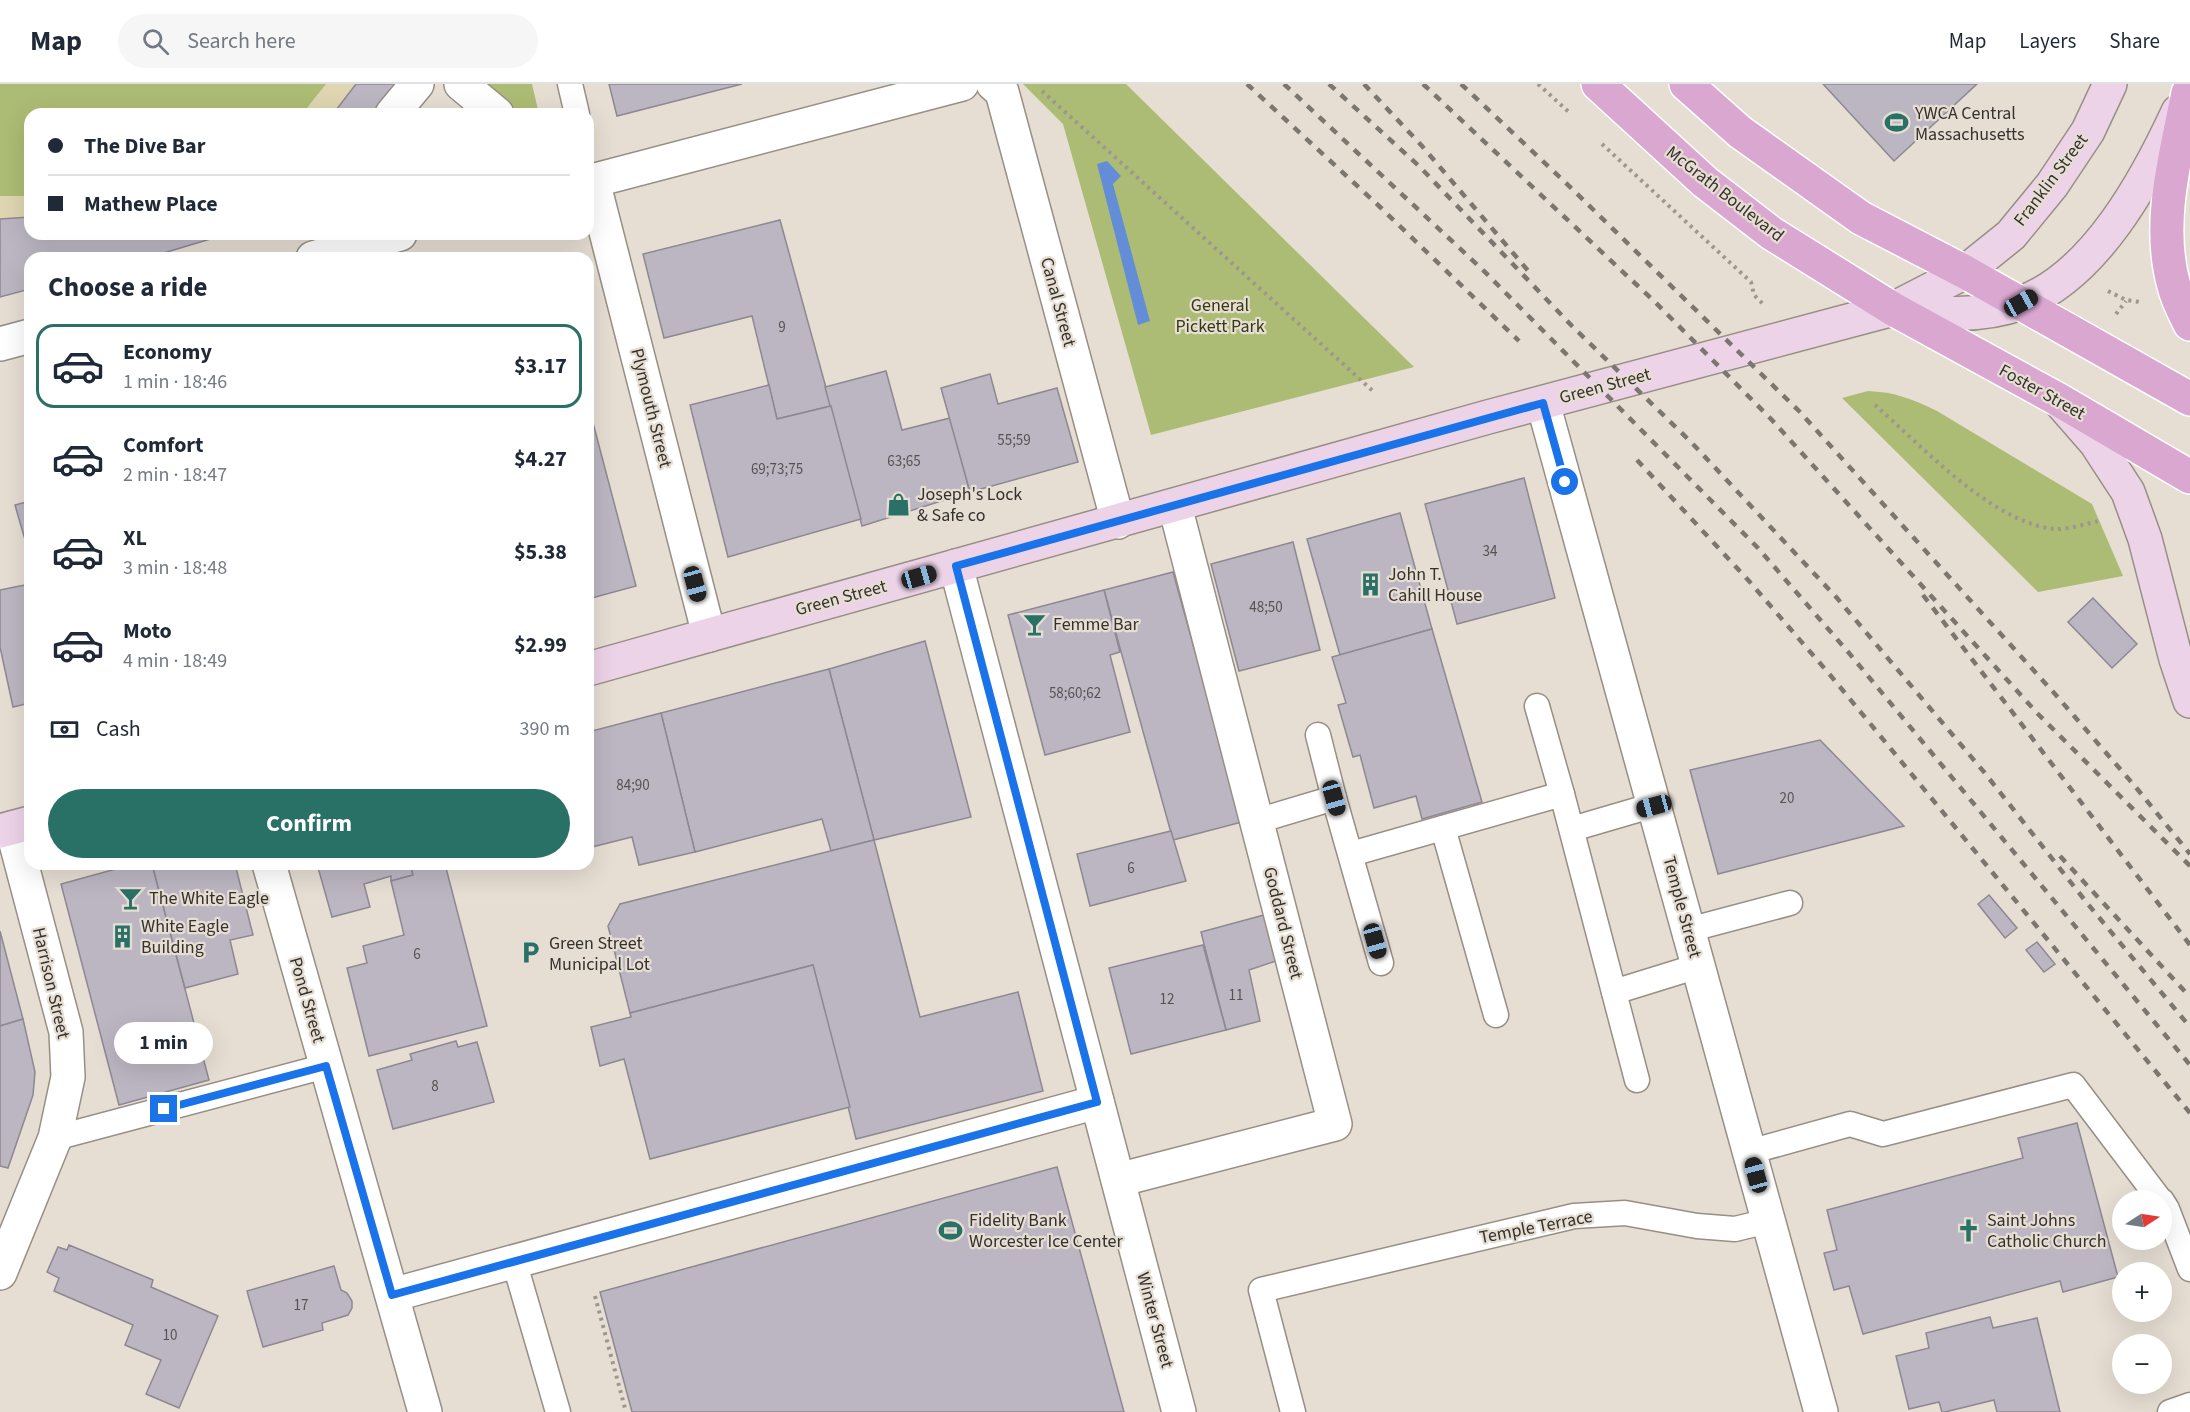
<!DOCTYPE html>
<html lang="en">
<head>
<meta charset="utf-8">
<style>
  body { margin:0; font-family:"Source Sans 3",sans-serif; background:#f6f6f7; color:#1f2937; height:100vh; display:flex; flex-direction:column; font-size:22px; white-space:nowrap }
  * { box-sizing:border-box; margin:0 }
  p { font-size:20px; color:#747a83 }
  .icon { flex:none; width:33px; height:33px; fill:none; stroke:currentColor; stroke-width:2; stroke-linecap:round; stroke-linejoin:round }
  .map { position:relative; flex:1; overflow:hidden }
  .drawer { position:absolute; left:24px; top:168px; width:570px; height:618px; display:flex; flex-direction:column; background:#fff; border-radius:18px; box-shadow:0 6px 24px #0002 }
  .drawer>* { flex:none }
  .top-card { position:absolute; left:24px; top:24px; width:570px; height:132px; border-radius:18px; box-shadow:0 6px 24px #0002; display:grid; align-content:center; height:132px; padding:0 24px; background:#fff }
  .needle { width:39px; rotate:78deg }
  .buttons { position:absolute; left:2112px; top:1106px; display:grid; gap:12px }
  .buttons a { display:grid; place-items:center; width:60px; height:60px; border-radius:50%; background:#fff; box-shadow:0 6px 24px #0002; font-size:30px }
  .end { position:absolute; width:27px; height:27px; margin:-14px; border:8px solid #1a73e8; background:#fff; box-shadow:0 0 0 3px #fff }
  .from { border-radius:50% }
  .bubble { position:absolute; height:42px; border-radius:21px; background:#fff; box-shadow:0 6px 24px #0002; font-size:20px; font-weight:700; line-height:42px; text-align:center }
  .car { position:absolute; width:18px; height:36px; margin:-18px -9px; border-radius:8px; box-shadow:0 0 4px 2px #0007; background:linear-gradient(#222 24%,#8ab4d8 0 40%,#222 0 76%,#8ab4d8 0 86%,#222 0) }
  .top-card b { display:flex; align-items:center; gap:21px; height:57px; font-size:22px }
  .top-card b+b { border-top:2px solid #e0e1e3 }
  .top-card i { width:15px; height:15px; background:#1f2937 }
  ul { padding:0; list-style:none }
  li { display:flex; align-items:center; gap:18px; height:84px; margin:0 12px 9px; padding:0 12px; border:3px solid transparent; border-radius:18px }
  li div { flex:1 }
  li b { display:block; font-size:22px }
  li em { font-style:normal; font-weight:700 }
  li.selected { border-color:#297066 }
  li>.icon { width:54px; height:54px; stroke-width:1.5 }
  h2 { padding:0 24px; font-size:27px; line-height:72px }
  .pay { display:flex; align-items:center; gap:15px; height:66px; padding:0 24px; font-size:22px }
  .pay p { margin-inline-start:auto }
  .primary-button { display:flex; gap:12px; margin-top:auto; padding:12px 24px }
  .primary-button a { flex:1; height:69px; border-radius:36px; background:#297066; color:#fff; font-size:24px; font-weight:700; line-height:69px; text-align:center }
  header { display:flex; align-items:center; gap:36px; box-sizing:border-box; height:84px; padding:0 30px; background:#fff; border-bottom:2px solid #e0e1e3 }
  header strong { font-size:28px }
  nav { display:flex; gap:33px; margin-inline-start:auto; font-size:21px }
  .search { width:420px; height:54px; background:#f6f6f7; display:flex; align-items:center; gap:15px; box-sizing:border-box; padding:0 21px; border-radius:33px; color:#747a83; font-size:22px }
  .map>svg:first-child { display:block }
  .green { fill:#adbc74 }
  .sand { fill:#dfd6b1 }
  .water { fill:#648dd8 }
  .building { fill:#bcb6c2; stroke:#8e8893; stroke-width:1.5 }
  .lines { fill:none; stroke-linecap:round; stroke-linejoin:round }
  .service-casing { stroke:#978f85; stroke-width:27 }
  .pedestrian-casing { stroke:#978f85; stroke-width:36 }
  .minor-casing { stroke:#978f85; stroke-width:36 }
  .tertiary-casing { stroke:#978f85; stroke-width:36 }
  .secondary-casing { stroke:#978f85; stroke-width:36 }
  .primary-casing { stroke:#fff; stroke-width:36 }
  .path { stroke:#9e978f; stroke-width:4; stroke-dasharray:3 4.5; stroke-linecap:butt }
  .service { stroke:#fff; stroke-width:24 }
  .pedestrian { stroke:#fff; stroke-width:33 }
  .minor { stroke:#fff; stroke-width:33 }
  .tertiary { stroke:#fff; stroke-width:33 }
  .secondary { stroke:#edd3e8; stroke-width:33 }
  .primary { stroke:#daa7d1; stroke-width:33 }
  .rail { stroke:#7b766f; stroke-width:4.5; stroke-dasharray:8 8; stroke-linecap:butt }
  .route { stroke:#1a73e8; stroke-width:8 }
  .labels { text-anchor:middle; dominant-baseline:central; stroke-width:4.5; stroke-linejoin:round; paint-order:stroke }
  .number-label { font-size:15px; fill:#575252 }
  .poi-label { font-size:18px; fill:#35312d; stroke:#e6ded3; text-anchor:start }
  .street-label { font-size:18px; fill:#35312d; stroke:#e6ded3 }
  .park-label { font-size:18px; fill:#333a12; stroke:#e6ded3 }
</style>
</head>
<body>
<header>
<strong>Map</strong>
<div class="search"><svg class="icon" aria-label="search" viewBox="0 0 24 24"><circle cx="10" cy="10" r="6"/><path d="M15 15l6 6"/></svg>Search here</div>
<nav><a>Map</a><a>Layers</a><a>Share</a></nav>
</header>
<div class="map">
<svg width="2190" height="1328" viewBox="0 0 2190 1328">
  <rect width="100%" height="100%" fill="#e6ded3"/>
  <!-- green -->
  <g class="green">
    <polygon points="0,0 417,0 392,30 30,30 30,150 227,150 147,174 30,174 0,213"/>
    <polygon points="461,0 532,0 539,30 497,30"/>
    <polygon points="1023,0 1126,0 1414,283 1151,351 1063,40"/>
    <path d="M 1868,307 C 1894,308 1913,315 1937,327 L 2092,420 L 2123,492 L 2038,508 L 1842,314 Z"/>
  </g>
  <!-- sand -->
  <g class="sand">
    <polygon points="326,0 356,0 333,30 302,30"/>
    <polygon points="0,112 30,112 30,133 0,135"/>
  </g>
  <!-- water -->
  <polygon class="water" points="1107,77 1121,92 1113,100 1150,237 1138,241 1097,80"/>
  <!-- building -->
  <g class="building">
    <polygon points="356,0 417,0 392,30 333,30"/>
    <polygon points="609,0 742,0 617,32"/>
    <polygon points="1823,0 1977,0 1894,77"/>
    <polygon points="30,133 30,150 227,150 147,174 30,174 30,205 0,213 0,135"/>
    <polygon points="780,136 831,322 777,335 752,232 664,254 643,170"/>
    <polygon points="886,287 902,346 950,334 970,408 862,442 825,303"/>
    <polygon points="990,290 998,320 1057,304 1078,378 970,408 941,304"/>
    <polygon points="769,301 777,335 831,322 861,435 728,473 690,321"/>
    <polygon points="588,320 636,502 588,515"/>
    <polygon points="1524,394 1555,514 1457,540 1425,420"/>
    <polygon points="30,417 30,473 15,421"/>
    <polygon points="1400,429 1432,545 1340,571 1307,455"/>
    <polygon points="1293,458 1320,566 1239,587 1211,480"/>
    <polygon points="1173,488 1242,738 1173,756 1104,506"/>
    <polygon points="30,500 30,619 13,623 0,563 0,506"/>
    <polygon points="1104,506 1120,568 1110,571 1130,648 1045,671 1008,531"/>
    <polygon points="2093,514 2137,560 2112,584 2068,538"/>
    <polygon points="1432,545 1482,718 1422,735 1416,712 1374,724 1360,671 1353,673 1338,621 1346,619 1332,573"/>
    <polygon points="925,557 971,733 874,756 829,585"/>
    <polygon points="829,585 874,756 831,767 822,735 695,768 661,629"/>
    <polygon points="661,629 695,768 639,781 632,753 588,764 588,648"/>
    <polygon points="1820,656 1904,742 1718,790 1690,686"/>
    <polygon points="1171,747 1186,797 1090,822 1077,770"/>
    <polygon points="874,756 920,933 1018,908 1043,1007 856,1055 813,881 630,929 608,842 620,820"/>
    <polygon points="134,780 152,780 209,996 119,1021 61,800"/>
    <polygon points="152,780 235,780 253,851 230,856 238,890 185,904"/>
    <polygon points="317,780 422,780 411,783 413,791 391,797 391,792 364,800 370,823 332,833"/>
    <polygon points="422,780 445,780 487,942 369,972 347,884 367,879 363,862 404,851 391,797 413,791 411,783"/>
    <polygon points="1989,811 2017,844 2005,854 1978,820"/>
    <polygon points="1264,831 1276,877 1249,886 1260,937 1226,946 1201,848"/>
    <polygon points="0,847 23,935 0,942"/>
    <polygon points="2037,858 2055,880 2044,888 2026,866"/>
    <polygon points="1203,861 1226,946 1131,970 1109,884"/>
    <polygon points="813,881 850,1023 650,1075 624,975 600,982 591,943 631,933 630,929"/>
    <polygon points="23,935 35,988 33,1011 8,1084 0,1082 0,942"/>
    <polygon points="456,957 458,963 477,958 494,1018 393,1045 377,986 412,976 410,970"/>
    <polygon points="2077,1039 2118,1193 2063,1208 2060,1197 1863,1250 1849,1202 1834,1206 1824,1169 1837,1166 1827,1126 2023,1074 2018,1054"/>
    <polygon points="1057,1083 1124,1328 632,1328 600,1208"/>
    <polygon points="69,1161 153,1196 151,1203 218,1232 179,1324 146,1310 161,1276 125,1261 133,1241 54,1207 59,1194 47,1188 58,1163 67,1166"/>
    <polygon points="334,1182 341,1206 347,1209 352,1217 352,1224 348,1231 322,1239 323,1246 263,1263 247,1207"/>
    <polygon points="1990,1233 1993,1244 2037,1234 2060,1328 1997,1328 1994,1316 1945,1328 1942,1328 1939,1318 1909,1325 1896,1272 1929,1264 1926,1249"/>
  </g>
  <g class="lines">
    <defs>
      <g id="service">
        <polyline points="570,0 577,30"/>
        <polyline points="1537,622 1562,710"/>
        <polyline points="1318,651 1334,714"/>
        <polyline points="1257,737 1334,714 1381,879"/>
        <polyline points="1443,744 1496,931"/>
        <polyline points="1572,745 1654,721"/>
        <polyline points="1351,770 1562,710 1637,996"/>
        <polyline points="1688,846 1790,819"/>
        <polyline points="1614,908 1698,882"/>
        <polyline points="55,1054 326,982"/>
        <polyline points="1749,1068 1850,1040 1883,1050 2073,1001 2160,1116"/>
        <polyline points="2162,1117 2167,1125 2190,1185"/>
        <polyline points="514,1177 558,1328"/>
        <polyline points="1293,1328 1261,1206 1574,1132 1625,1129 1697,1142 1735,1145 1768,1137"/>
        <polyline points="2170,1328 2190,1321"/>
      </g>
      <g id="pedestrian">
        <polyline points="461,0 497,30"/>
        <polyline points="392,30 417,0"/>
      </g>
      <g id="minor">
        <polyline points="993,0 1002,8 1118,438"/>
        <polyline points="593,97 709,551"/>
        <polyline points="588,98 962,0"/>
        <polyline points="313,174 400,150"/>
        <polyline points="0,260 30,252"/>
        <polyline points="1543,319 1821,1328"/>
        <polyline points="956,482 1179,1328"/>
        <polyline points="269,780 425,1328"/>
        <polyline points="1118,1096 1335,1040 1175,422"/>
        <polyline points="392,1211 1097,1018"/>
      </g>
      <polyline id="tertiary" points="0,1189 55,1054 68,993 66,948 12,744"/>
      <g id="secondary">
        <path d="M 1893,225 C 1935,230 1980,234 2021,219 C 2095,192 2147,95 2178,28"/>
        <polyline points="2062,320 2096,359 2128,408 2145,455 2176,575 2190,617"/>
        <polyline points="588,585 1488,333 1893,225 1965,188 2011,151 2052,101 2088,47 2110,0"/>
        <polyline points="0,747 30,739"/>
      </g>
      <g id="primary">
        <polyline points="1598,0 1705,98 1771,149 1893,225 2059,316 2190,393"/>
        <polyline points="1686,0 1740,48 1861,134 1965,188 2190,315"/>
        <path d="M 2188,9 C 2176,71 2156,139 2174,202 C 2177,215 2184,228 2190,240"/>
      </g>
    </defs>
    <!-- service casing -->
    <use href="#service" class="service-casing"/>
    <!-- pedestrian casing -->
    <use href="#pedestrian" class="pedestrian-casing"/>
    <!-- minor casing -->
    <use href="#minor" class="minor-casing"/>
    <!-- tertiary casing -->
    <use href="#tertiary" class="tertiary-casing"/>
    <!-- secondary casing -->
    <use href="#secondary" class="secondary-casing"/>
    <!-- primary casing -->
    <use href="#primary" class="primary-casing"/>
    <!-- path -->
    <g class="path">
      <polyline points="1538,0 1571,30"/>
      <polyline points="1042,7 1374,308"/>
      <polyline points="1602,60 1751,198 1754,211 1763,220"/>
      <polyline points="2108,207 2126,216 2140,218"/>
      <polyline points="2116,230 2126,217"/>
      <path d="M 1875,321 C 1922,362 1991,438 2054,445 C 2067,446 2085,440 2099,437"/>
      <polyline points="595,1212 626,1328"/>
    </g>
    <!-- service -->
    <use href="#service" class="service"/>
    <!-- pedestrian -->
    <use href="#pedestrian" class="pedestrian"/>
    <!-- minor -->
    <use href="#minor" class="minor"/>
    <!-- tertiary -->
    <use href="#tertiary" class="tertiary"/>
    <!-- secondary -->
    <use href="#secondary" class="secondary"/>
    <!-- primary -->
    <use href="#primary" class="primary"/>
    <!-- rail -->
    <g class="rail">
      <polyline points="1247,0 1379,122 1519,257"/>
      <polyline points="1284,0 1485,188 1758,464 1849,569 2190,981"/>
      <polyline points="1329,0 1419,82 1572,242 1692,359 1837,514 1984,688 2087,819 2190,943"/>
      <polyline points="1364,0 1422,62 1530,189"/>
      <polyline points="1423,0 1656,219 1771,335 2038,630 2190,782"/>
      <polyline points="1461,0 1565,98 1799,327 2055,610 2134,701 2190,770"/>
      <polyline points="1637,376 1749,497 1831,592 2190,1029"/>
      <polyline points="1923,511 2190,861"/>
      <polyline points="2060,772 2190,913"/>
    </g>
  </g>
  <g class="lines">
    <!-- route -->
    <polyline class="route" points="164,1025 326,982 392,1211 1097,1018 956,482 1543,319 1565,398"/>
  </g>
  <!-- icons -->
  <defs>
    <symbol id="stadium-bare" viewBox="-9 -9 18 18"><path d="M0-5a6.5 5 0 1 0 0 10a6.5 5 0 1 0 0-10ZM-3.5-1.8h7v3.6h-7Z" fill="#297066" stroke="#e6ded3" stroke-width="2.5" paint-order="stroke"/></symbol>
    <symbol id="shop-bare" viewBox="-9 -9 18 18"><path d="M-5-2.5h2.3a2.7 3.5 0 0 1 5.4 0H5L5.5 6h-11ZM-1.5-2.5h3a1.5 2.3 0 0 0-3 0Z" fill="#297066" stroke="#e6ded3" stroke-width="2.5" paint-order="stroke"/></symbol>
    <symbol id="building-bare" viewBox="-9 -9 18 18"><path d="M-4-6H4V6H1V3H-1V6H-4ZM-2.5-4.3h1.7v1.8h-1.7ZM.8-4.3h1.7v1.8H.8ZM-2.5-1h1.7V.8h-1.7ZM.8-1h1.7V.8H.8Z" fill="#297066" stroke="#e6ded3" stroke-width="2.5" paint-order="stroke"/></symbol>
    <symbol id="bar-bare" viewBox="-9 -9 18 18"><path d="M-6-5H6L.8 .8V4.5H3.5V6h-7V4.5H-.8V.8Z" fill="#297066" stroke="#e6ded3" stroke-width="2.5" paint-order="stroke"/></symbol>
    <symbol id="parking-bare" viewBox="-9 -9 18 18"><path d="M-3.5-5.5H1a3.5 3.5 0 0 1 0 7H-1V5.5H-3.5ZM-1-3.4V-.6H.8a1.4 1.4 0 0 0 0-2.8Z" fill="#297066" stroke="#e6ded3" stroke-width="2.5" paint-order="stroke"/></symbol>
    <symbol id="church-bare" viewBox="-9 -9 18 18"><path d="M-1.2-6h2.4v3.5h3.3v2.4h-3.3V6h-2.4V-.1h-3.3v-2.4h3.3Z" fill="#297066" stroke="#e6ded3" stroke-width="2.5" paint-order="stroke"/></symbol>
  </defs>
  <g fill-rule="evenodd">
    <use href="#stadium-bare" x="1880" y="22" width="33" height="33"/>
    <use href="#shop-bare" x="882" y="404" width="33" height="33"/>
    <use href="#building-bare" x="1354" y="484" width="33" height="33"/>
    <use href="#bar-bare" x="1018" y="524" width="33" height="33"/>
    <use href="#bar-bare" x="114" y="798" width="33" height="33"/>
    <use href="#building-bare" x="106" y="836" width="33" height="33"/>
    <use href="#parking-bare" x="514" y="852" width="33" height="33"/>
    <use href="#stadium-bare" x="934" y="1130" width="33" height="33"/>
    <use href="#church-bare" x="1952" y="1130" width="33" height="33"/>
  </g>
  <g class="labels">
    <!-- number labels -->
    <g class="number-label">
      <text x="782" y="243">9</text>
      <text x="1014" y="356">55;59</text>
      <text x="904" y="377">63;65</text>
      <text x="777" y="385">69;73;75</text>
      <text x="1490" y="467">34</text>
      <text x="1266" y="523">48;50</text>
      <text x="1075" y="609">58;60;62</text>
      <text x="633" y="701">84;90</text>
      <text x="1787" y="714">20</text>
      <text x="1131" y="784">6</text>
      <text x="417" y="870">6</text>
      <text x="1236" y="911">11</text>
      <text x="1167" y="915">12</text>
      <text x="435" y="1002">8</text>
      <text x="301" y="1221">17</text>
      <text x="170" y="1251">10</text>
    </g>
    <!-- poi labels -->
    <g class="poi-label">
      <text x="1915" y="29">YWCA Central<tspan x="1915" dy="21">Massachusetts</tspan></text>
      <text x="917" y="410">Joseph's Lock<tspan x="917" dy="21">&amp; Safe co</tspan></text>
      <text x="1388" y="490">John T.<tspan x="1388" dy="21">Cahill House</tspan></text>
      <text x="1053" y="540">Femme Bar</text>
      <text x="149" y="814">The White Eagle</text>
      <text x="141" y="842">White Eagle<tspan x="141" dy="21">Building</tspan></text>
      <text x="549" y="859">Green Street<tspan x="549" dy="21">Municipal Lot</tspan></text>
      <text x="969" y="1136">Fidelity Bank<tspan x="969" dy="21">Worcester Ice Center</tspan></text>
      <text x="1987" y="1136">Saint Johns<tspan x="1987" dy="21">Catholic Church</tspan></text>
    </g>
    <!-- street labels -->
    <g class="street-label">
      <text transform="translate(2051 96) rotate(-53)">Franklin Street</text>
      <text transform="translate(1725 110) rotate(38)">McGrath Boulevard</text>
      <text transform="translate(1058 218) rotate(75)">Canal Street</text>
      <text transform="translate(1605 302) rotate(-15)">Green Street</text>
      <text transform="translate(2042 308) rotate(29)">Foster Street</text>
      <text transform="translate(651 324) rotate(76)">Plymouth Street</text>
      <text transform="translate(841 514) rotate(-15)">Green Street</text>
      <text transform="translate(1682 823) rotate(75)">Temple Street</text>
      <text transform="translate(1283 839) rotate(76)">Goddard Street</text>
      <text transform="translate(51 899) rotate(77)">Harrison Street</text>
      <text transform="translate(307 916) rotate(74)">Pond Street</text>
      <text transform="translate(1536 1143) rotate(-11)">Temple Terrace</text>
      <text transform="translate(1155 1236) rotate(75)">Winter Street</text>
    </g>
    <!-- park labels -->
    <g class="park-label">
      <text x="1220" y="221">General<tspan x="1220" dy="21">Pickett Park</tspan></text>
    </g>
  </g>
</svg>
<div class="buttons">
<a><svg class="needle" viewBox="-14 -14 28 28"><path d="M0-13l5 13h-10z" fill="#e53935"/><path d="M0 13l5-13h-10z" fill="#747a83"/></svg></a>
<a>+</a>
<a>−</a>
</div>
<i class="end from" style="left:1565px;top:398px"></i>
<i class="end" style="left:164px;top:1025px"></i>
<div class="bubble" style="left:114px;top:938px;width:99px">1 min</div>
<i class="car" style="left:2021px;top:219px;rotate:61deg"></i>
<i class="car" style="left:919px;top:493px;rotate:74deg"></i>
<i class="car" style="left:695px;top:500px;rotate:165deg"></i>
<i class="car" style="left:1334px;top:714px;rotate:164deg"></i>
<i class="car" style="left:1654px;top:722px;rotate:255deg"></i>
<i class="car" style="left:1375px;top:857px;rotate:164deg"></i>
<i class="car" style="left:1756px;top:1091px;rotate:345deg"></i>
<div class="top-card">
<b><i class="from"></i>The Dive Bar</b>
<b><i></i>Mathew Place</b>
</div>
<section class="drawer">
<h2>Choose a ride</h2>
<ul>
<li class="selected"><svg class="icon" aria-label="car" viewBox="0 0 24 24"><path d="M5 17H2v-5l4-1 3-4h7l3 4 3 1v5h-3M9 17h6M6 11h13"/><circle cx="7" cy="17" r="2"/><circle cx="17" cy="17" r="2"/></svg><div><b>Economy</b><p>1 min · 18:46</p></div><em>$3.17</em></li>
<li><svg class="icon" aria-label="car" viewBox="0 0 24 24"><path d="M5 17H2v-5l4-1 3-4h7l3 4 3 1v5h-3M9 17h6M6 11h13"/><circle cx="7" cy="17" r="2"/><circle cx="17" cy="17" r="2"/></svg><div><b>Comfort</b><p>2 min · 18:47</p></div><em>$4.27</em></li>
<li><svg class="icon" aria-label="car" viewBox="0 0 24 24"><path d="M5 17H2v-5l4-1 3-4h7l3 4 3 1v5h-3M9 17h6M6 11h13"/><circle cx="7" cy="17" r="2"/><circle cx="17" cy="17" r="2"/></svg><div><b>XL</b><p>3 min · 18:48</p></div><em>$5.38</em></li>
<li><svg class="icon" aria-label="car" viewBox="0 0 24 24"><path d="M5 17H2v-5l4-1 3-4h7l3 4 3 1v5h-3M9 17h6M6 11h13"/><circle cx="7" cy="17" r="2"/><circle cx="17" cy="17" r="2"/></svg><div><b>Moto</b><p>4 min · 18:49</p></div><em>$2.99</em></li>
</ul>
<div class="pay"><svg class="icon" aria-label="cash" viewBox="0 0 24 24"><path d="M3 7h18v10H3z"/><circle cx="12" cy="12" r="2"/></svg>Cash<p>390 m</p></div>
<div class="primary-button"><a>Confirm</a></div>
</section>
</div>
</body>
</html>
